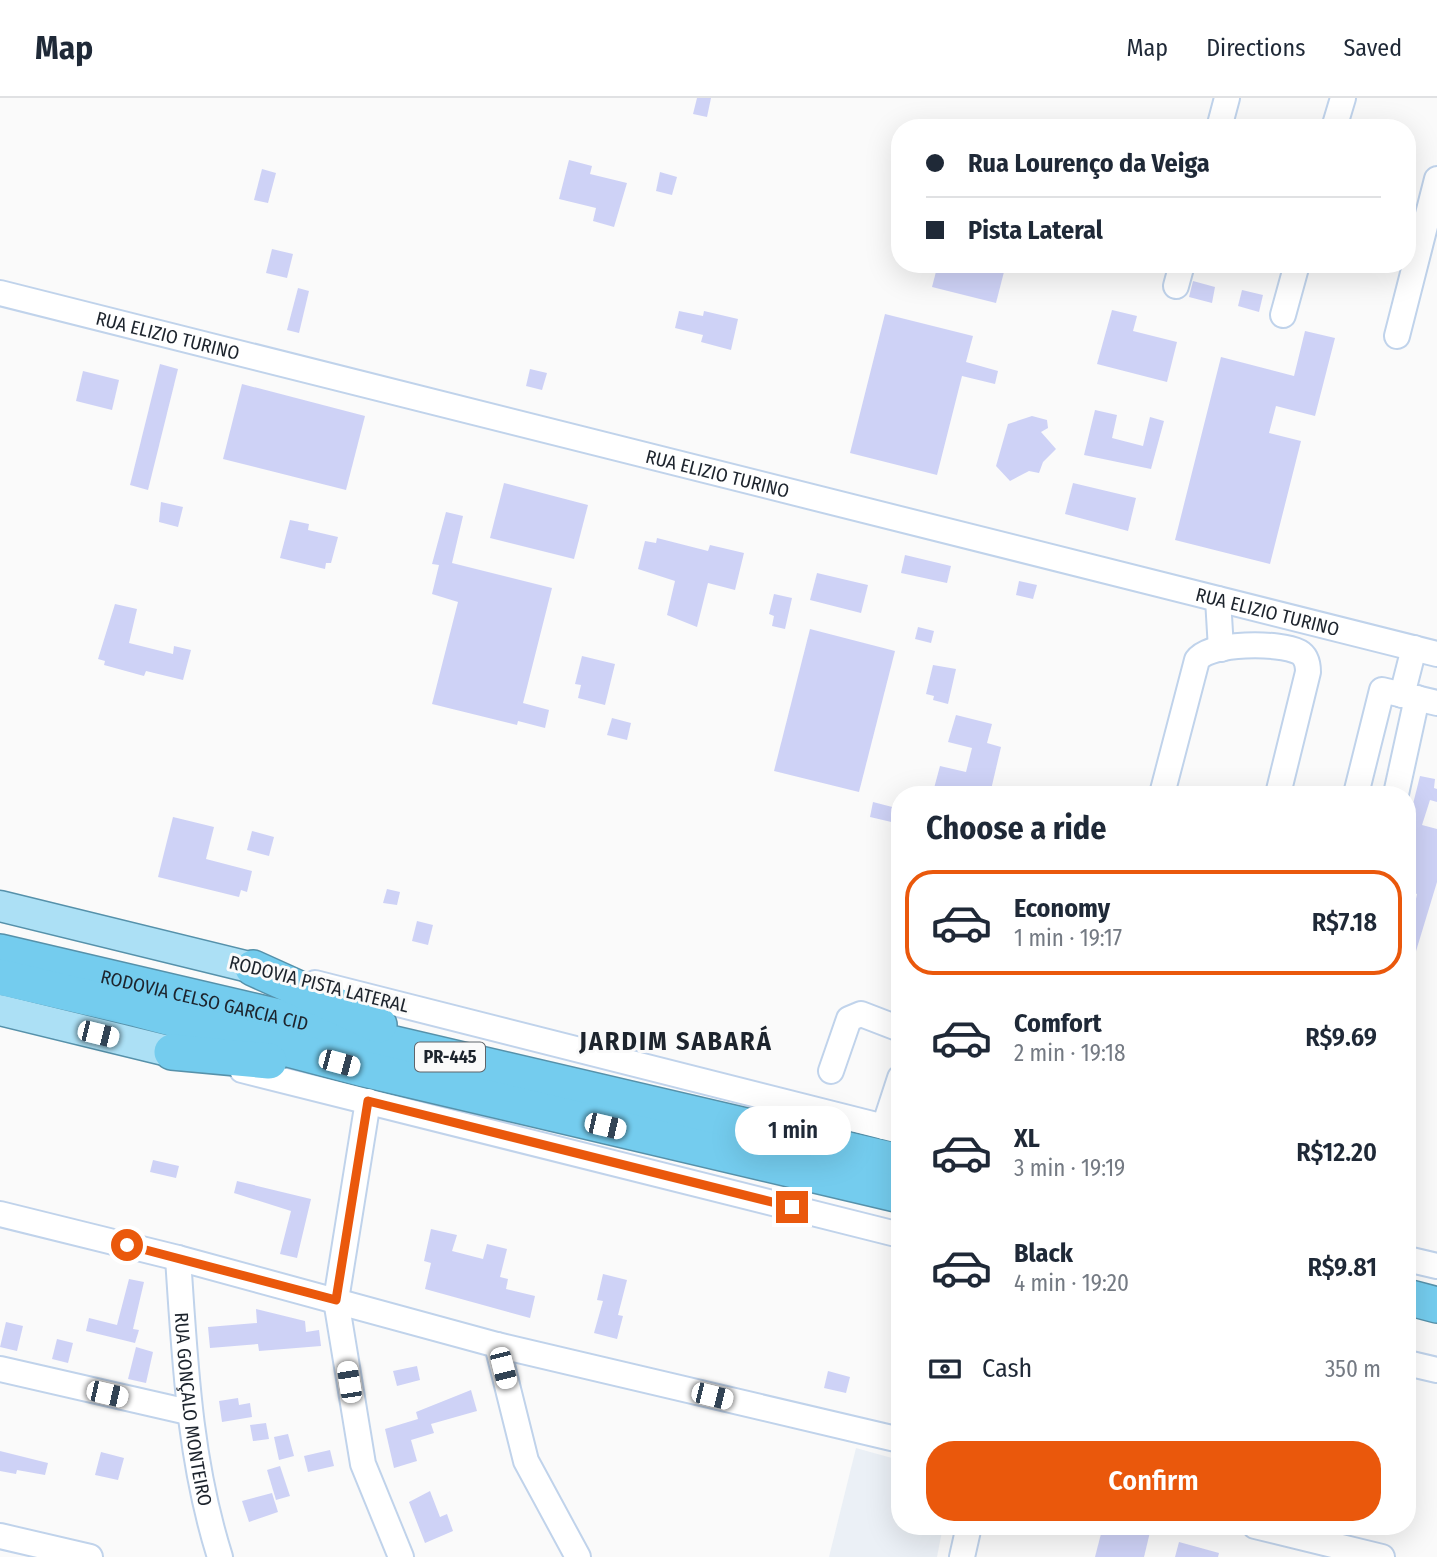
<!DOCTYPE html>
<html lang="en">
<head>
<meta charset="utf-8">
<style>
  body { margin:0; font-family:"Fira Sans Condensed",sans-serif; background:#f6f6f7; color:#1f2937; height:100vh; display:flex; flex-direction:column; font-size:26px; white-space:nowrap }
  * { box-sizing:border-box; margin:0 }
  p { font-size:23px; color:#747a83 }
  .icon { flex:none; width:38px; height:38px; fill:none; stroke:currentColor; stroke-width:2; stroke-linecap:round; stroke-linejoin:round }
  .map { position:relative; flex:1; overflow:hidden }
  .panel { position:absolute; left:891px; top:688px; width:525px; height:749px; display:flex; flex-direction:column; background:#fff; border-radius:28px; box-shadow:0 7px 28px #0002 }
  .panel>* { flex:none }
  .guide { position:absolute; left:891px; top:21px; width:525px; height:154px; border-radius:28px; box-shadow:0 7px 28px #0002; display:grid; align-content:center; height:154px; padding:0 35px; background:#fff }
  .end { position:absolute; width:32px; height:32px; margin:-16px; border:9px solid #ea580c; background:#fff; box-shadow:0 0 0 4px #fff }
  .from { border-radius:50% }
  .bubble { position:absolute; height:49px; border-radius:24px; background:#fff; box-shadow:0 7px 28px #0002; font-size:23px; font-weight:600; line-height:49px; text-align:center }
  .car { position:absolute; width:21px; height:42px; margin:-21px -10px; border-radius:9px; box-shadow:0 0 5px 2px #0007; background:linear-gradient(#fff 24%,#345 0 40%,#fff 0 76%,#345 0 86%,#fff 0) }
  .guide b { display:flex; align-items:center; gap:24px; height:66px; font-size:26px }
  .guide b+b { border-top:2px solid #e0e1e3 }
  .guide i { width:18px; height:18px; background:#1f2937 }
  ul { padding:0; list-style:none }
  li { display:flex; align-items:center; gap:21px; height:105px; margin:0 14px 10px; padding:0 21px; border:4px solid transparent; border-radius:28px }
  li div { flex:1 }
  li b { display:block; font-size:26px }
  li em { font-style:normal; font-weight:600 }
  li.active { border-color:#ea580c }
  li>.icon { width:63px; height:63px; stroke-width:1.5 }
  h2 { padding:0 35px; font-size:32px; line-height:84px }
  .pay { display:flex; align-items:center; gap:18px; height:77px; padding:0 35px; font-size:26px }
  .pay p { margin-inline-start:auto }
  .button { display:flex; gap:14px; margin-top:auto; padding:14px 35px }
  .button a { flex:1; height:80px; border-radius:28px; background:#ea580c; color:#fff; font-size:28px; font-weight:600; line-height:80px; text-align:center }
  header { display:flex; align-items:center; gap:42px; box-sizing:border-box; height:98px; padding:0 35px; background:#fff; border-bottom:2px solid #e0e1e3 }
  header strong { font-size:33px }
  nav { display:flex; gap:38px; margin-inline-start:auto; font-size:24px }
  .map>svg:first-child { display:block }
  .built { fill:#ebf0f6 }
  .building { fill:#ced2f6 }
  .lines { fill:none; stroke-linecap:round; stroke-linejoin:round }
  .minor-casing { stroke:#c0d3eb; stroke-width:28 }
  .major-casing { stroke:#5691aa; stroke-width:33 }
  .highway-casing { stroke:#5691aa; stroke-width:38 }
  .minor { stroke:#fff; stroke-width:24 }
  .major { stroke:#ace0f5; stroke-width:30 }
  .highway { stroke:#74ccee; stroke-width:35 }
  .route { stroke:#ea580c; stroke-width:9 }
  .labels { text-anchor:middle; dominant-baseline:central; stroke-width:6; stroke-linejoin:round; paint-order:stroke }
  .shield { fill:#fafafa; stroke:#5f646a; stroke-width:2 }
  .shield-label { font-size:18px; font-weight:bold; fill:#1d242d }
  .street-label { font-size:19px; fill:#1d242d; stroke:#fafafa }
  .district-label { font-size:26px; font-weight:bold; letter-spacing:2px; fill:#1d242d; stroke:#fafafa }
</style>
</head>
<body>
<header>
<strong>Map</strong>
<nav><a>Map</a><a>Directions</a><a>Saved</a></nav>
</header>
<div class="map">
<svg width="1437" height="1459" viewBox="0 0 1437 1459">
  <rect width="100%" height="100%" fill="#fafafa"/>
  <!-- built -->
  <polygon class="built" points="856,1350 899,1362 900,1428 943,1428 937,1459 829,1459"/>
  <!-- building -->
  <g class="building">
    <polygon points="697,0 711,0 707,19 693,16"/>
    <polygon points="569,62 592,68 590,76 627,85 614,129 593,123 596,110 559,101"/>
    <polygon points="262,71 276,75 268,105 254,102"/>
    <polygon points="660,74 677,79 672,97 656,93"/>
    <polygon points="272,151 293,156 287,180 266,175"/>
    <polygon points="938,166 1006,166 996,205 932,189"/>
    <polygon points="1193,183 1215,189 1212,205 1189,199"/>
    <polygon points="298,190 309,193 299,235 287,232"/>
    <polygon points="1242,192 1263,197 1259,214 1238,208"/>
    <polygon points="1112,212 1137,218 1133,233 1177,244 1167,284 1097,266"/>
    <polygon points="679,213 703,218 704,213 738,221 731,252 701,244 703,237 675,230"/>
    <polygon points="885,216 973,238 966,264 998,273 995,286 962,278 937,377 850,355"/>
    <polygon points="1305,233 1335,240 1315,318 1276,308 1269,335 1301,343 1270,466 1175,442 1221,259 1294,278"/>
    <polygon points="160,266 178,271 148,392 130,387"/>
    <polygon points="530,271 547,275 542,292 526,288"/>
    <polygon points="83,273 119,282 112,312 76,303"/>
    <polygon points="242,286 365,318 346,392 223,361"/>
    <polygon points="1095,312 1117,317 1112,340 1143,348 1150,319 1164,323 1151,371 1084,357"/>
    <polygon points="1032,318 1047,322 1048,330 1041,334 1056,351 1043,364 1039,375 1029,373 1010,383 996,368 1008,326"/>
    <polygon points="504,385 588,407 574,461 490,440"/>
    <polygon points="1073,385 1136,400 1128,433 1065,416"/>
    <polygon points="161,404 183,409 178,429 159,424"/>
    <polygon points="446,414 463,418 452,465 552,490 523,605 549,612 545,630 518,623 517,627 432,606 458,504 432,496 439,467 432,466"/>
    <polygon points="290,422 309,426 308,432 338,439 331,465 326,465 325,471 280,460"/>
    <polygon points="657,440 708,453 710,447 744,455 735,492 708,485 697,529 667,517 675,483 638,471 645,443 656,445"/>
    <polygon points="905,457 951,468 947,485 901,475"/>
    <polygon points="817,475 868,487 861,515 810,502"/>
    <polygon points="1019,483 1037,487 1033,501 1016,497"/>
    <polygon points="774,496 792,500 785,531 772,528 774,518 769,516"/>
    <polygon points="115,506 137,511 129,545 173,556 174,548 191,552 183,582 146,573 144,578 104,567 105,563 98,561"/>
    <polygon points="918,529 934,533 931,545 915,541"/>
    <polygon points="810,531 895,553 859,694 774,673"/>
    <polygon points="582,558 615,566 605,607 578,600 581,587 575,586"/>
    <polygon points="933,567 956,571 948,606 933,602 934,598 926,596"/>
    <polygon points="956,617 992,626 987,645 1001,649 990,696 933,694 940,668 966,674 972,650 948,644"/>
    <polygon points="612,620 631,625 627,642 607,637"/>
    <polygon points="1420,678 1435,681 1434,690 1437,691 1437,704 1430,702 1422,727 1437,731 1437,784 1410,873 1407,872 1407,827 1409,819 1412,820 1417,796 1407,793 1407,730"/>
    <polygon points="873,704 900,711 900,726 870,719"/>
    <polygon points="173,719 214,729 206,761 252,773 247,794 241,792 239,799 158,779"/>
    <polygon points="252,733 274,739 269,758 247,752"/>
    <polygon points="387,791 400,794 397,807 383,805"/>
    <polygon points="417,823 433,827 428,847 412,843"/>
    <polygon points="153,1062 179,1068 176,1080 150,1074"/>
    <polygon points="237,1083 311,1101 297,1160 280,1156 291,1113 234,1095"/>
    <polygon points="431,1131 457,1137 452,1153 483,1161 487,1146 507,1151 500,1179 508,1181 506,1191 535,1198 530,1220 425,1191 431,1165 424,1163"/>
    <polygon points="603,1176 627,1182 618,1217 623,1218 617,1241 594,1235 603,1203 597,1202"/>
    <polygon points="129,1181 144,1184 133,1231 139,1232 135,1245 86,1233 89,1220 117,1227"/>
    <polygon points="256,1211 305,1223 306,1234 319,1232 321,1248 259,1253 258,1246 210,1250 208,1229 257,1225"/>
    <polygon points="6,1224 23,1228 17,1253 0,1249"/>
    <polygon points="57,1241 73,1245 68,1265 52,1261"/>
    <polygon points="136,1249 153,1254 146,1285 128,1281"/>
    <polygon points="417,1268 420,1282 397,1288 393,1273"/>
    <polygon points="828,1273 850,1279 846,1295 824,1290"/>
    <polygon points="471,1292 477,1313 431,1326 434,1335 411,1342 417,1363 394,1370 385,1331 418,1321 416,1314"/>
    <polygon points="238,1300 239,1307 250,1305 252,1319 222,1324 219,1303"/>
    <polygon points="266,1325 269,1341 253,1343 250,1327"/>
    <polygon points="288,1336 294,1358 279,1362 274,1339"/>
    <polygon points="330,1352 334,1368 308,1374 304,1358"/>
    <polygon points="0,1353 48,1365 45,1377 17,1372 16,1376 0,1373"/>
    <polygon points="101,1354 124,1360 118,1382 95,1377"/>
    <polygon points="280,1368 290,1398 276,1402 267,1372"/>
    <polygon points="430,1393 440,1419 447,1416 453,1433 425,1445 409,1404"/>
    <polygon points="272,1395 278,1414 249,1424 242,1403"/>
    <polygon points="1103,1428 1126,1428 1150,1434 1144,1459 1095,1459"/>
    <polygon points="1179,1444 1219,1455 1218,1459 1175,1459"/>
  </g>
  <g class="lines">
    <defs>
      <g id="minor">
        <polyline points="1219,30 1227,0"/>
        <polyline points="1334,30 1343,0"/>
        <polyline points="1176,188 1182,166"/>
        <path id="s1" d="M 0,195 L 1437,556"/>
        <polyline points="1283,217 1297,166"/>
        <polyline points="1397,238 1437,81"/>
        <polyline points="1218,501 1221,551"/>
        <polyline points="1402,597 1414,550"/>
        <path d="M 1162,696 L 1197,562 C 1210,544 1279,544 1299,554 C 1306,558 1308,566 1308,574 L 1278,696"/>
        <polyline points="1356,696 1382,592 1437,605"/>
        <polyline points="1396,696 1417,600"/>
        <polyline points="315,885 900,1033"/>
        <polyline points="242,972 900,1137"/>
        <polyline points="831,973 849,921 861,916 900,931"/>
        <polyline points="368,1003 336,1202 363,1366 401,1459"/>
        <polyline points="884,1029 900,980"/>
        <polyline points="0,1116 178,1160 497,1247 900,1342"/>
        <path id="s2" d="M 178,1160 C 185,1262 189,1361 220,1459"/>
        <polyline points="1407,1161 1437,1168"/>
        <polyline points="497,1247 526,1363 578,1459"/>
        <polyline points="1407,1265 1437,1272"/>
        <polyline points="0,1271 188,1314"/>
        <polyline points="1255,1428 1382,1459"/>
        <polyline points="0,1438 90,1459"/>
        <polyline points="962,1459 969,1428"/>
      </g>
      <g id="major">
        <polyline points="0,808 253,870"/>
        <polyline points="0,912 172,954"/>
      </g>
      <g id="highway">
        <path id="s3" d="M 0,854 L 900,1064"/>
        <polyline points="253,870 379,927"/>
        <polyline points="0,879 137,911 364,971 900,1097"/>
        <polyline points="172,954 269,963"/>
        <polyline points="1407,1199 1437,1207"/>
      </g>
    </defs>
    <!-- minor casing -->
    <use href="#minor" class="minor-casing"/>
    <!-- major casing -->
    <use href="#major" class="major-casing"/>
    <!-- highway casing -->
    <use href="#highway" class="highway-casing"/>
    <!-- minor -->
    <use href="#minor" class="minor"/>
    <!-- major -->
    <use href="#major" class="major"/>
    <!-- highway -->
    <use href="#highway" class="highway"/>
  </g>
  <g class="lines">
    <!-- route -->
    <polyline class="route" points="127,1147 336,1202 368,1003 792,1109"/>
  </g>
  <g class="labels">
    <!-- shield labels -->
    <rect class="shield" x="415" y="944.5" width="70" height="29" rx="5"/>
    <g class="shield-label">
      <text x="450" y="959">PR-445</text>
    </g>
    <!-- street labels -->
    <g class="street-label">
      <text stroke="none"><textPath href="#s1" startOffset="173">RUA ELIZIO TURINO</textPath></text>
      <text stroke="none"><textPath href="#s1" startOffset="740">RUA ELIZIO TURINO</textPath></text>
      <text stroke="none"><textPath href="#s1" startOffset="1307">RUA ELIZIO TURINO</textPath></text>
      <text transform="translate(319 886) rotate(14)">RODOVIA PISTA LATERAL</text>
      <text stroke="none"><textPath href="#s3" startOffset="210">RODOVIA CELSO GARCIA CID</textPath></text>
      <text stroke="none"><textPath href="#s2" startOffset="152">RUA GONÇALO MONTEIRO</textPath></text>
    </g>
    <!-- district labels -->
    <g class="district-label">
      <text x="676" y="943">JARDIM SABARÁ</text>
    </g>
  </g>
</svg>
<i class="end from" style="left:127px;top:1147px"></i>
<i class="end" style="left:792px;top:1109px"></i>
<div class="bubble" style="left:735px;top:1008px;width:116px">1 min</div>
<i class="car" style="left:98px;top:936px;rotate:104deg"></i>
<i class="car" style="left:339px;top:965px;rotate:105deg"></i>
<i class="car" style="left:605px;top:1028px;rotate:103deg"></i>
<i class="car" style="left:503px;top:1270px;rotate:166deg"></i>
<i class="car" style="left:349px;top:1284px;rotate:351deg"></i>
<i class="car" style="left:107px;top:1296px;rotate:103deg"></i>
<i class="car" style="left:712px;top:1298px;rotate:104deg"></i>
<div class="guide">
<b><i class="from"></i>Rua Lourenço da Veiga</b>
<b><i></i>Pista Lateral</b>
</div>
<section class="panel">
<h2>Choose a ride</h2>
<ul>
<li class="active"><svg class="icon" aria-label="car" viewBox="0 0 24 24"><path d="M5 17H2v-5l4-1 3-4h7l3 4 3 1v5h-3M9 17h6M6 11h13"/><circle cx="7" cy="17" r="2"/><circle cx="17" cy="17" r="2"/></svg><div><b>Economy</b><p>1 min · 19:17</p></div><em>R$7.18</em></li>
<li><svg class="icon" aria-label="car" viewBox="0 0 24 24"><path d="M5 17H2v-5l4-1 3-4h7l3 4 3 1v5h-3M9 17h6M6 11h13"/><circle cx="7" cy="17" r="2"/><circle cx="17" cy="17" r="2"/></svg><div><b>Comfort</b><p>2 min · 19:18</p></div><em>R$9.69</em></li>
<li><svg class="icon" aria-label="car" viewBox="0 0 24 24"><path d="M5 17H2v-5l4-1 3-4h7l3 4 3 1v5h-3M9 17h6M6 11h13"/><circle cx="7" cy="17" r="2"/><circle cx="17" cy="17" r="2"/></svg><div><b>XL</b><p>3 min · 19:19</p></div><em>R$12.20</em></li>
<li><svg class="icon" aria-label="car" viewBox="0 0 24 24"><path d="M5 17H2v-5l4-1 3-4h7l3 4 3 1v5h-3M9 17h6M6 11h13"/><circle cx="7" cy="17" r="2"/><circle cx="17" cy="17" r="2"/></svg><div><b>Black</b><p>4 min · 19:20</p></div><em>R$9.81</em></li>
</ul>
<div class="pay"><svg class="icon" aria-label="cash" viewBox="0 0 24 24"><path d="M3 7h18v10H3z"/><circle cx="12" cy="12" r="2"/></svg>Cash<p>350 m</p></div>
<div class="button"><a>Confirm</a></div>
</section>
</div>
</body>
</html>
